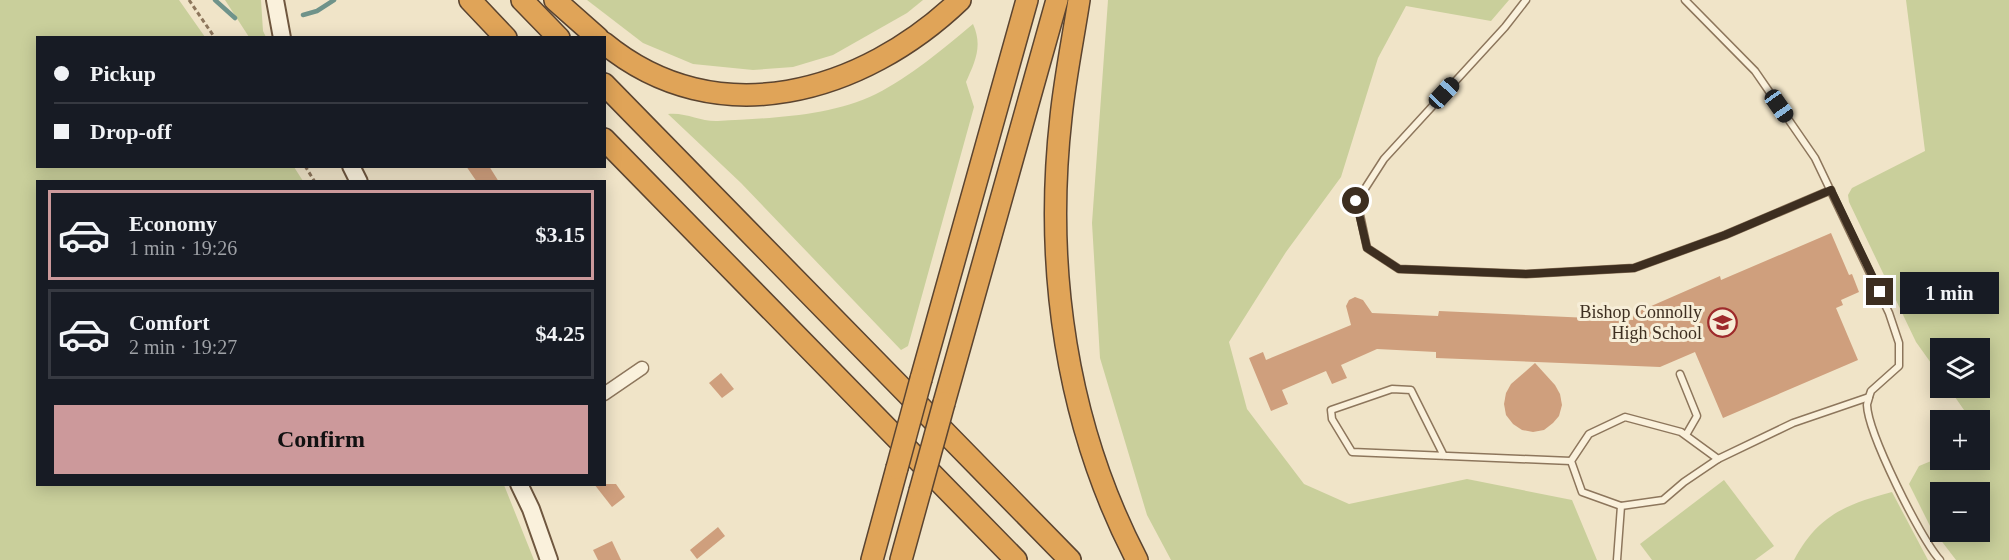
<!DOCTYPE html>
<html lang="en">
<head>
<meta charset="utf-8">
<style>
  body { margin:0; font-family:Georgia,serif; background:#20242c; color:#f1f3f6; height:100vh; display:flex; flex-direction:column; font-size:22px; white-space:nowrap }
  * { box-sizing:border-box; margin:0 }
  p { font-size:20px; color:#9ea1a6 }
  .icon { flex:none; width:33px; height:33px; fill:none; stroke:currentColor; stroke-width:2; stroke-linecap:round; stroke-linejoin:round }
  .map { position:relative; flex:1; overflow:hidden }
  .sheet { position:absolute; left:36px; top:180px; width:570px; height:306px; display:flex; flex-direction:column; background:#171b24; border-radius:0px; box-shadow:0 3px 15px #0003 }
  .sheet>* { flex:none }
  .hud { position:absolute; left:36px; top:36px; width:570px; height:132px; border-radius:0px; box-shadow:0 3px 15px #0003; display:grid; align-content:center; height:132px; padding:0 18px; background:#171b24 }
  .controls { position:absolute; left:1930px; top:338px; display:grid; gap:12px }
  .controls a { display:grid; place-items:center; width:60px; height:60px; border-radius:0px; background:#171b24; box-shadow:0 3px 15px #0003; font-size:30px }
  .end { position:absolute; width:27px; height:27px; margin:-14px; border:8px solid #3d2e20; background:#fff; box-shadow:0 0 0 3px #fff }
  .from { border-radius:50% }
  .bubble { position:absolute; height:42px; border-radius:0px; background:#171b24; box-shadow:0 3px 15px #0003; font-size:20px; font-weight:800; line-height:42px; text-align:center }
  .car { position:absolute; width:18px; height:36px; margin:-18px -9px; border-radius:8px; box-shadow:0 0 4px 2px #0007; background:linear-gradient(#222 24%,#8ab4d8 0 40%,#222 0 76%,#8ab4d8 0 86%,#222 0) }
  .hud b { display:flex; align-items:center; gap:21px; height:57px; font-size:22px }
  .hud b+b { border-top:2px solid #363941 }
  .hud i { width:15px; height:15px; background:#f1f3f6 }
  ul { padding:10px 0 0; list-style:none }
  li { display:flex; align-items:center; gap:18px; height:90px; margin:0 12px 9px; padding:0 6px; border:3px solid #363941; border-radius:0px }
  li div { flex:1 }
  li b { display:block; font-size:22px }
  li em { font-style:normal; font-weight:800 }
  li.current { border-color:#cc999b }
  li>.icon { width:54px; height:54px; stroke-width:1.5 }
  .cta { display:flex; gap:12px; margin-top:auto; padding:12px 18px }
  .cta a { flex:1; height:69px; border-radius:0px; background:#cc999b; color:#111; font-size:24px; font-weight:800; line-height:69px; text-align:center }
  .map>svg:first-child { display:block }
  .green { fill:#c9cf9b; fill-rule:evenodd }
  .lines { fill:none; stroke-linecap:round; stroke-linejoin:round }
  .stream { stroke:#6f938a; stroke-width:4.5 }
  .building { fill:#cf9f7d }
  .lane-casing { stroke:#8d765c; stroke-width:9 }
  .street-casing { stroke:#8d765c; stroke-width:15 }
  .secondary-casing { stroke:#6f573f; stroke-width:20 }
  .highway-casing { stroke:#5b4430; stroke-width:24 }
  .path { stroke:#8d765c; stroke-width:3; stroke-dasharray:4.5 3; stroke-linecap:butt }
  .lane { stroke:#faf1dc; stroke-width:6 }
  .street { stroke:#faf1dc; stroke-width:12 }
  .secondary { stroke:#faf1dc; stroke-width:16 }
  .highway { stroke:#e0a458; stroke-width:21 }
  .highway-bridge-casing { stroke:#5b4430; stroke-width:24; stroke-linecap:butt }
  .highway-bridge { stroke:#e0a458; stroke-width:21 }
  .route { stroke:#3d2e20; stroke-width:8 }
  .labels { text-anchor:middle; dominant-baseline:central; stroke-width:6; stroke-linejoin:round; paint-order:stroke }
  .poi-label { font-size:18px; fill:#3d2e20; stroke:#f7eed8; text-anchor:end }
</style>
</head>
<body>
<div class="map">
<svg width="2009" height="560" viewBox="0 0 2009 560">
  <rect width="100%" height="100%" fill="#f0e4c8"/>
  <!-- green -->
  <g class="green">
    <polygon points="0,0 179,0 205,37 38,38 38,166 294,167 303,181 38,182 38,484 504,485 534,560 0,560"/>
    <polygon points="225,0 261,0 263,31 266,37 249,37"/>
    <polygon points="587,0 923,0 907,13 833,55 793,67 753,70 693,64 643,43"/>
    <polygon points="1108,0 1509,0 1491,21 1406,6 1378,58 1341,177 1286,252 1229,342 1247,409 1304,484 1349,504 1467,479 1572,500 1597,560 1171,560 1147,515 1100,358 1092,223"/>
    <path d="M 1906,0 L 2009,0 L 2009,560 L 1956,560 L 1930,526 L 1909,484 L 1919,466 L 1941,457 L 1941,459 L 1980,459 L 1980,442 L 1985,440 L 1980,432 L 1980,420 L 1971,420 L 1948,387 L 1980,387 L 1980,348 L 1941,348 L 1941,377 L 1916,342 L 1849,202 L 1848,195 L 1852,188 L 1925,151 ZM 1941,492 L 1980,492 L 1980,531 L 1941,531 Z"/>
    <path d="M 973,24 C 983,46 975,62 966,82 L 974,107 L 908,346 L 901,350 L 741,183 L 668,114 C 686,112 701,122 718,121 C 769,118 829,117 876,94 C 910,77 944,48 973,24 Z"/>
    <polygon points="1724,480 1774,546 1755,560 1652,560 1640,544"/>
    <path d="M 1892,492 L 1928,560 L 1794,560 C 1817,516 1846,504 1892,492 Z"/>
  </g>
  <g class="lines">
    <!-- stream -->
    <g class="stream">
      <polyline points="215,0 235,18"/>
      <polyline points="303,15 317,11 334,0"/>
    </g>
  </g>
  <!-- building -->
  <g class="building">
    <polygon points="466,166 489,166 499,182 477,182"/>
    <polygon points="1831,233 1849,275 1852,274 1859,292 1841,300 1843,305 1836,308 1858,360 1723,418 1695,352 1660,367 1436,358 1436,352 1377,349 1341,365 1347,378 1332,384 1326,371 1282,390 1288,404 1271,411 1249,358 1263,352 1266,360 1351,325 1346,306 1349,300 1355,297 1363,300 1372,313 1438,316 1439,311 1633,320 1633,314 1720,276 1721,280"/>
    <polygon points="1535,363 1555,385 1560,394 1562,405 1559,416 1553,423 1544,430 1533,432 1522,430 1513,424 1506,415 1504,404 1506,393 1511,384"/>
    <polygon points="721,373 734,389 722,398 709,383"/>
    <polygon points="594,484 616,484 625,497 612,507"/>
    <polygon points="718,527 725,536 697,559 690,550"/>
    <polygon points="612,541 621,560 598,560 593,550"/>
  </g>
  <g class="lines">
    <defs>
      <g id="lane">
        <polyline points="1526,0 1505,27 1384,159 1357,201 1367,248 1399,269 1526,274 1634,268 1725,235 1831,190"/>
        <polyline points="1680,374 1697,416 1686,435"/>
        <path d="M 1869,397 C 1869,399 1867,403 1867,405 C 1868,433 1920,538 1940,560"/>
        <polyline points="1444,456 1411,390 1392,389 1331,410 1332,419 1352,452 1571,461"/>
        <polyline points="1621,506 1582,492 1571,461 1589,434 1625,417 1681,432 1718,459"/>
        <polyline points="1617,560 1621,506 1663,500 1684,482 1718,459 1793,423 1869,397 1871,391 1899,366 1899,343 1889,313 1815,158 1755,71 1685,0"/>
      </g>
      <polyline id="street" points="604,394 642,368"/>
      <g id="secondary">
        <polyline points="275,0 282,38"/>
        <polyline points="351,166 359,182"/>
        <polyline points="519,484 531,509 549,560"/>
      </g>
      <g id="highway">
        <polyline points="470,0 506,38"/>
        <polyline points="522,0 559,38"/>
        <polyline points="555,0 598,38"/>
        <path d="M 1079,0 C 1073,39 1065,78 1061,117 C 1044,268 1066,424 1137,560"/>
        <path d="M 604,43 C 717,136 863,93 960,0"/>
        <polyline points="604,84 1070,560"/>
        <polyline points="604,139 1016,560"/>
        <polyline points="921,379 1027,0"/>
        <polyline points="944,403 1057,0"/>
        <polyline points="872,560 897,468"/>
        <polyline points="901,560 920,491"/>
      </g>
    </defs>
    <!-- lane casing -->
    <use href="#lane" class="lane-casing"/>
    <!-- street casing -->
    <use href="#street" class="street-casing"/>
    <!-- secondary casing -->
    <use href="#secondary" class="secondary-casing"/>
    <!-- highway casing -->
    <use href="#highway" class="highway-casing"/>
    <!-- path -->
    <g class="path">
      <polyline points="189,0 215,38"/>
      <polyline points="305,166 315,182"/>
    </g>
    <!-- lane -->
    <use href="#lane" class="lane"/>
    <!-- street -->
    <use href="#street" class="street"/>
    <!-- secondary -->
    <use href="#secondary" class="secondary"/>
    <!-- highway -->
    <use href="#highway" class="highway"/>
    <defs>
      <g id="highway-bridge">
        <polyline points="897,468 921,379"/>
        <polyline points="920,491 944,403"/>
      </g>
    </defs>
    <!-- highway-bridge casing -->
    <use href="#highway-bridge" class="highway-bridge-casing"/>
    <!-- highway-bridge -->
    <use href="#highway-bridge" class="highway-bridge"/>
  </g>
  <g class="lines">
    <!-- route -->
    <polyline class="route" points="1356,201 1367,248 1399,269 1526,274 1634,268 1725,235 1831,190 1880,292"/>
  </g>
  <!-- icons -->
  <defs>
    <symbol id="school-ring" viewBox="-11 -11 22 22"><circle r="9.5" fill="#f7eed8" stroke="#9e2a2b" stroke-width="1.5"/><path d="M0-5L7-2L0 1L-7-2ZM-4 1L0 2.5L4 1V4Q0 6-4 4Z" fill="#9e2a2b"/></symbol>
  </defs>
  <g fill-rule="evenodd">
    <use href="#school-ring" x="1706" y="306" width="33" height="33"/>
  </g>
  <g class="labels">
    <!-- poi labels -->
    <g class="poi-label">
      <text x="1702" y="312">Bishop Connolly<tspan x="1702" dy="21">High School</tspan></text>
    </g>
  </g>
</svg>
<div class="controls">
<a><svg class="icon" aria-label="layers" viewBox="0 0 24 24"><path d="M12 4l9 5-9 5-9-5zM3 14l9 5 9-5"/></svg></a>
<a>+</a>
<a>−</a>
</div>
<i class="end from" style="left:1356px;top:201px"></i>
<i class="end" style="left:1880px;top:292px"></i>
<div class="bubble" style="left:1900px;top:272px;width:99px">1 min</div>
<i class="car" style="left:1444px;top:93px;rotate:43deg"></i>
<i class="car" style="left:1779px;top:106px;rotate:145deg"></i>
<div class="hud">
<b><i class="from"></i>Pickup</b>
<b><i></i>Drop-off</b>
</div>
<section class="sheet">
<ul>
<li class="current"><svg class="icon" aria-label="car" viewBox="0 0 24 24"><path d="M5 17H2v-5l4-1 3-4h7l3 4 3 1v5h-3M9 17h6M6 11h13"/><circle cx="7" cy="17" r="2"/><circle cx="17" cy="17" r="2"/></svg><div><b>Economy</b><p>1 min · 19:26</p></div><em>$3.15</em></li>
<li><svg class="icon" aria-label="car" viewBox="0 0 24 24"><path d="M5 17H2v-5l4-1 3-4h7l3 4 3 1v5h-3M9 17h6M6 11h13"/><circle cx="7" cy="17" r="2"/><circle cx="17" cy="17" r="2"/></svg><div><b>Comfort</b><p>2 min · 19:27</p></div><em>$4.25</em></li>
</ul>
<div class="cta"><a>Confirm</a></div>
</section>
</div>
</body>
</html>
